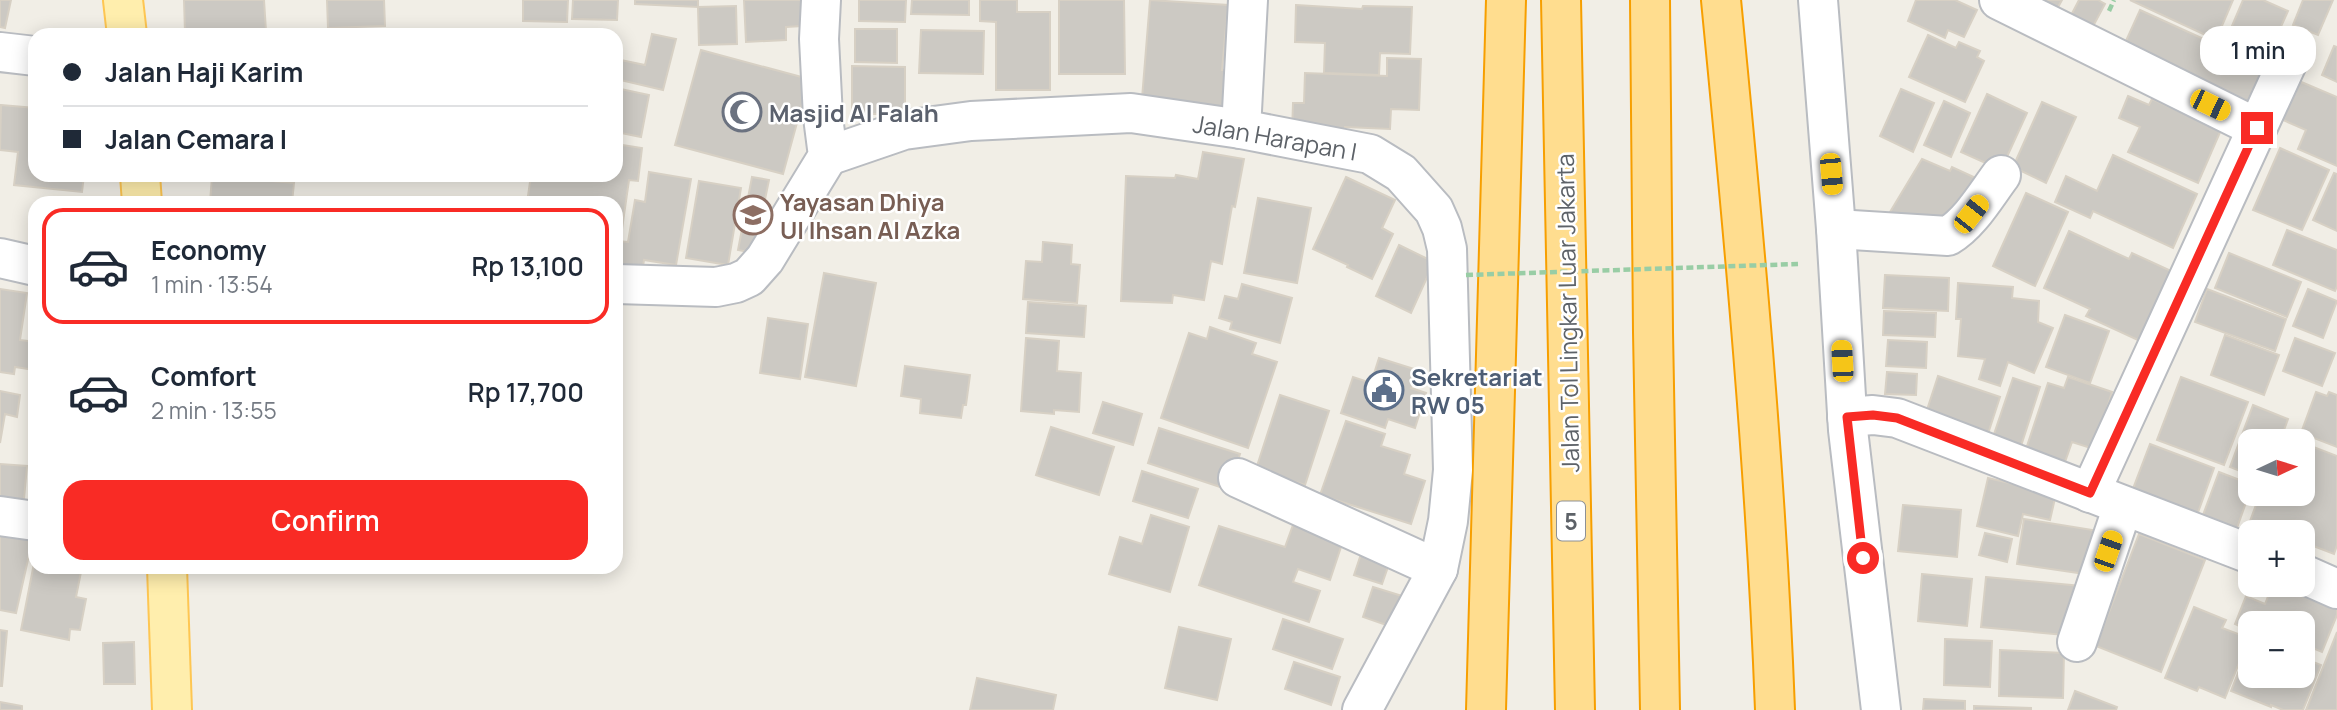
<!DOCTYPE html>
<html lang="en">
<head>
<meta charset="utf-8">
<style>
  body { margin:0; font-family:Manrope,sans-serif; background:#f6f6f7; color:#1f2937; height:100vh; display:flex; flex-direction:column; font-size:26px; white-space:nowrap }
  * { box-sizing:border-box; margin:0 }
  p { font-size:23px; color:#747a83 }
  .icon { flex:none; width:38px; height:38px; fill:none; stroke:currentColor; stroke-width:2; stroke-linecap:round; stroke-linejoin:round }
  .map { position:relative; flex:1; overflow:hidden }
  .side { position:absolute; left:28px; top:196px; width:595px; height:378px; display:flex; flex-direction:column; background:#fff; border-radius:21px; box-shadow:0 4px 18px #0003 }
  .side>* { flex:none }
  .guide { position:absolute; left:28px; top:28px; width:595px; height:154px; border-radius:21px; box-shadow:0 4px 18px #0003; display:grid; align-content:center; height:154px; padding:0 35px; background:#fff }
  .needle { width:46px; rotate:86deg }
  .tools { position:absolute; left:2238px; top:429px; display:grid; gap:14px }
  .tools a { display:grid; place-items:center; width:77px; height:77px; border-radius:14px; background:#fff; box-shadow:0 4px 18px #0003; font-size:35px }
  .end { position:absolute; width:32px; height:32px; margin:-16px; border:9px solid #f92b25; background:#fff; box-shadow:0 0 0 4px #fff }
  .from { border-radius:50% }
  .bubble { position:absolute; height:49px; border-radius:21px; background:#fff; box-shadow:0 4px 18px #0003; font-size:23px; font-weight:600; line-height:49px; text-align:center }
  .car { position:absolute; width:21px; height:42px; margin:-21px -10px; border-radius:9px; box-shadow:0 0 5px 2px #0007; background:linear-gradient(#f5c518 24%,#345 0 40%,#f5c518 0 76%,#345 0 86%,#f5c518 0) }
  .guide b { display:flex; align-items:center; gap:24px; height:66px; font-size:26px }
  .guide b+b { border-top:2px solid #e0e1e3 }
  .guide i { width:18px; height:18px; background:#1f2937 }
  ul { padding:12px 0 0; list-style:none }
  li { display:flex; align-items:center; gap:21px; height:116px; margin:0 14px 10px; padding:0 21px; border:4px solid transparent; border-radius:21px }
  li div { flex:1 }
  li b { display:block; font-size:26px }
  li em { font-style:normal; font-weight:600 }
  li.current { border-color:#f92b25 }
  li>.icon { width:63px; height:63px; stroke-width:1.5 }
  .action { display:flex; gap:14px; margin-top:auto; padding:14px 35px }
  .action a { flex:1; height:80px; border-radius:21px; background:#f92b25; color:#fff; font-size:28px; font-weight:600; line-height:80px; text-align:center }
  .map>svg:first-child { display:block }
  .building { fill:#ccc9c3; stroke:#d7d0c4; stroke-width:2 }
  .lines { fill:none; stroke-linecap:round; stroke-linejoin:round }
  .minor-casing { stroke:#b9bcc1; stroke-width:42 }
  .major-casing { stroke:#fec652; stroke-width:42 }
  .highway-casing { stroke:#f79f00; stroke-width:42 }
  .path { stroke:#99cda5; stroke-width:4.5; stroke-dasharray:7 3.5; stroke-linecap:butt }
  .minor { stroke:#fff; stroke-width:38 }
  .major { stroke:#ffeead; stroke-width:38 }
  .highway { stroke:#ffdd8f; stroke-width:38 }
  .path-bridge { stroke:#99cda5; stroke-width:4.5; stroke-dasharray:7 3.5; stroke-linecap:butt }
  .route { stroke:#f92b25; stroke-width:9 }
  .labels { text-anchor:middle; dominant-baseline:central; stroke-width:5; stroke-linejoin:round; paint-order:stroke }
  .shield { fill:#fff; stroke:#8e9195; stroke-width:2 }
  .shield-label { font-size:23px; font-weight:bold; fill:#5d6268 }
  .worship-label { font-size:24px; font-weight:bold; fill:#5b616d; stroke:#fff; text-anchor:start }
  .street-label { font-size:24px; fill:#5d6268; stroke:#fff }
  .education-label { font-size:24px; font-weight:bold; fill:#785e54; stroke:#fff; text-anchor:start }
  .service-label { font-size:24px; font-weight:bold; fill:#4e5e75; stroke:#fff; text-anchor:start }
</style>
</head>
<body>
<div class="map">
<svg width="2337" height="710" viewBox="0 0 2337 710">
  <rect width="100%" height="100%" fill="#f1eee6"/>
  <!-- building -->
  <g class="building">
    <polygon points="0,0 11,0 5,28 0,27"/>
    <polygon points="184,0 264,0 266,31 251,31 251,35 190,35 190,33 185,33"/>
    <polygon points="327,0 384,0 385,26 328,28"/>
    <polygon points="523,0 568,0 567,22 523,21"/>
    <polygon points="573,0 618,0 617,20 572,19"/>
    <polygon points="635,0 698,0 698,7 635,4"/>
    <polygon points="744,0 801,0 802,26 786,27 786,40 746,42"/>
    <polygon points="859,0 906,0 905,22 859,21"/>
    <polygon points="912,0 969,0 969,15 911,14"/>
    <polygon points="980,0 1017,0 1017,12 1050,12 1050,90 996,90 996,22 980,21"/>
    <polygon points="1059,0 1124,0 1125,74 1059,74"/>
    <polygon points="1150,0 1228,5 1222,70 1232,70 1229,110 1141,111"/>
    <polygon points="1916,0 1955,0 1977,10 1964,37 1948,30 1945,38 1908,21"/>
    <polygon points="2014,0 2062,0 2051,20"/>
    <polygon points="2079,0 2098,0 2105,4 2090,32 2068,21"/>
    <polygon points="2130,0 2233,0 2216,40"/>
    <polygon points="2243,0 2263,0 2288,11 2267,58 2226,40"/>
    <polygon points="2303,0 2333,0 2318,35 2293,25"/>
    <polygon points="1296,5 1362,9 1363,6 1412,7 1410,54 1380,53 1379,75 1324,73 1325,43 1295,42"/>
    <polygon points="736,6 737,44 699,45 698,7"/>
    <polygon points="2140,10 2274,71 2255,115 2120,54"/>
    <polygon points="855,29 897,29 897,63 855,62"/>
    <polygon points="921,30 984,31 983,74 919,73"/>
    <polygon points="652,34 676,39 663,90 616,79 616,59 645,65"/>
    <polygon points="1928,35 1956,48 1959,42 1980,51 1977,57 1984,61 1965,102 1909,77"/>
    <polygon points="2334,46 2337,47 2337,82 2322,75"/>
    <polygon points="701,50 809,79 783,174 675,145"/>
    <polygon points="1387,58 1421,59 1419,110 1391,109 1390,129 1345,127 1345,135 1292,133 1293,103 1304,103 1305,73 1387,76"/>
    <polygon points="852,66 905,67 905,114 852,114"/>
    <polygon points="2299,81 2337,97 2337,166 2298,149 2306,130 2283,120"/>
    <polygon points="616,88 649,95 641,137 616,132"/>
    <polygon points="1901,89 1934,103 1913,152 1880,136"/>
    <polygon points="1987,94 2027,113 2001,170 1961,152"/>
    <polygon points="2128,96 2149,105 2152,99 2221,130 2198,183 2128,152 2140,127 2119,118"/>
    <polygon points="1944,101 1970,113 1951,157 1924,145"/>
    <polygon points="2042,102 2076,117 2046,183 2013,167"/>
    <polygon points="1,105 35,108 35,175 84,175 82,192 14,185 18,152 0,150"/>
    <polygon points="616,144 642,148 638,181 629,180 622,229 616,228 616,203 527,203 531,175 616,175"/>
    <polygon points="2280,148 2329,170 2302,230 2253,210"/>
    <polygon points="1203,152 1244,159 1235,207 1232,206 1222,264 1211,261 1204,300 1173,295 1172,303 1121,301 1126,176 1175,178 1176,175 1198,179"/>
    <polygon points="2113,155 2197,194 2173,248 2093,211 2090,218 2055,202 2066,176 2097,191"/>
    <polygon points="1922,159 1950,171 1952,167 1980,180 1952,218 1887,217"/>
    <polygon points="649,172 691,179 676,265 644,260 642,273 616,277 618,241 628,242 635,200 645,202"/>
    <polygon points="2334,173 2337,174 2337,231 2313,220"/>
    <polygon points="212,176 294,183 292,203 210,203"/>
    <polygon points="752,177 769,180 754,253 738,250"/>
    <polygon points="1346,177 1395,200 1382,228 1393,234 1372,279 1347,267 1348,265 1313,249"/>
    <polygon points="699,181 741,188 728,265 686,258"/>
    <polygon points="2026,193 2068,212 2035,286 1993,266"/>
    <polygon points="1258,198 1311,208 1297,283 1244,273"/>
    <polygon points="2287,230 2337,250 2337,286 2335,291 2273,265"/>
    <polygon points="2069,231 2129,259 2132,253 2184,277 2140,341 2086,316 2090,309 2044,288"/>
    <polygon points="1043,242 1072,245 1071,264 1080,265 1077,303 1023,299 1026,261 1042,262"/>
    <polygon points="1399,245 1434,262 1411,313 1376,296"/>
    <polygon points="2229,253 2301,282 2287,317 2215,288"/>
    <polygon points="824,273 876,283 856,386 805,377"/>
    <polygon points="1885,275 1949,278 1948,311 1883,308"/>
    <polygon points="1958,283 2013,287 2012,298 2039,301 2038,322 2053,328 2034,373 2008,362 2000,386 1979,379 1985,359 1958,356 1961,319 1956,319"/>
    <polygon points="1242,284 1292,298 1280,343 1230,329 1232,322 1219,318 1225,296 1238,299"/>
    <polygon points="0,289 27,293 20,340 35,342 35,370 15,367 14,374 0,372"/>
    <polygon points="2207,289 2286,319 2275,351 2195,322"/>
    <polygon points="2308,289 2337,301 2323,338 2293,326"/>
    <polygon points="1028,302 1086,306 1084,337 1026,333"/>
    <polygon points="1884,311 1936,313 1935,337 1883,335"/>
    <polygon points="2065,315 2109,331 2090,383 2046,367"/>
    <polygon points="768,318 808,324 800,379 760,373"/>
    <polygon points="1210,327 1256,343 1252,354 1277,362 1248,448 1161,418 1189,333 1207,339"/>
    <polygon points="2225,335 2279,355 2264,395 2211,375"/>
    <polygon points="1026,338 1059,341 1057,371 1081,373 1079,412 1054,410 1054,414 1021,411"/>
    <polygon points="2295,338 2335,353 2322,386 2283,371"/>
    <polygon points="1888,340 1927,342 1926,368 1886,366"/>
    <polygon points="1379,358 1417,370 1411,388 1426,393 1415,428 1388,419 1385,428 1341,413 1353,377 1371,383"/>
    <polygon points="905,366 970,375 966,405 963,405 961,418 920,413 921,399 901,396"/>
    <polygon points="1887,372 1917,374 1916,395 1885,394"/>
    <polygon points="1938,376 2000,397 1986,440 1924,419"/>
    <polygon points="2068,377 2112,392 2094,449 2072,442 2065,462 2026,449 2048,383 2064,388"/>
    <polygon points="2181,377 2248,402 2224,465 2157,440"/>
    <polygon points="2013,378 2040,387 2021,446 1993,437"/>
    <polygon points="0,391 20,395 17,417 5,414 0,443"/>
    <polygon points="2316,392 2327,396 2329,392 2337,395 2337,447 2301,433"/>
    <polygon points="1280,395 1329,411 1305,485 1256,469"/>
    <polygon points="1103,402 1142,414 1133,445 1093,433"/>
    <polygon points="2253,405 2288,419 2280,441 2250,441 2250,475 2230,467"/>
    <polygon points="1346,421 1385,434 1381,446 1410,455 1404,474 1425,481 1411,524 1320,495"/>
    <polygon points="1051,427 1114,447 1099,495 1036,475"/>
    <polygon points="1159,428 1240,454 1229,490 1148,463"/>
    <polygon points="2303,443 2337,456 2337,545 2334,554 2303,542 2303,532 2250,532 2250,534 2246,532 2260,494 2269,498 2270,494 2303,494"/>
    <polygon points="2150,444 2214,468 2196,518 2131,494"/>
    <polygon points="0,464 27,466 23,510 0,508"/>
    <polygon points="1142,471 1198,489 1188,518 1133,501"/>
    <polygon points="2219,472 2250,484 2250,491 2237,528 2203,515"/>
    <polygon points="1988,478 2056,494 2050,520 2023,514 2018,536 1977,526"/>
    <polygon points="1903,505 1961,510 1957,557 1898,551"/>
    <polygon points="1151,515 1189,527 1170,592 1109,574 1120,537 1142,544"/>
    <polygon points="2024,519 2105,532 2099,576 2017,564"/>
    <polygon points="1293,525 1343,541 1330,580 1298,569 1293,582 1320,591 1309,622 1199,585 1219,526 1285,547"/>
    <polygon points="0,526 34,533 16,613 0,610"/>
    <polygon points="1985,533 2012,539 2007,562 1979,555"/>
    <polygon points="2139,534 2205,560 2161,672 2096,646"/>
    <polygon points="1362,551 1390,561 1382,584 1354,575"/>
    <polygon points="35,558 35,567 82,567 76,597 86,599 80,630 70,629 69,640 21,630"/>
    <polygon points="1922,574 1972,579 1967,626 1918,621"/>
    <polygon points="1986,577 2081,586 2075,636 1981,627"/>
    <polygon points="2273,584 2281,584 2293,590 2337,600 2337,615 2322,652 2303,644 2303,623 2250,623 2250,631 2235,624 2246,596 2265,604"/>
    <polygon points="1373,587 1402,596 1392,627 1363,617"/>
    <polygon points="2194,607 2226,620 2222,628 2249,638 2225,698 2199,687 2197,691 2165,678"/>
    <polygon points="1283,619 1343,639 1332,669 1273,649"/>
    <polygon points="1179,627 1231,639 1217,700 1165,688"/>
    <polygon points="0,630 7,631 2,686 0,686"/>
    <polygon points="2337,632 2337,710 2306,710"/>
    <polygon points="1945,639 1992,641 1990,687 1944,685"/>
    <polygon points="134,642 135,684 104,684 103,643"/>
    <polygon points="2000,650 2064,653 2063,698 1999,696"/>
    <polygon points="2303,658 2321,665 2303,710 2283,710 2271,705 2271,707 2231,691 2242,663 2250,667 2250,676 2303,676"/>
    <polygon points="1294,662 1340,677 1331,705 1285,689"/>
    <polygon points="977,678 1056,695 1053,710 970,710"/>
    <polygon points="2075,691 2117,707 2116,710 2068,710"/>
    <polygon points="1924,699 1965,701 1965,710 1923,710"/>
    <polygon points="0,702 22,706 22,710 0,710"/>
    <polygon points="1974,706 2031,708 2031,710 1974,710"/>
  </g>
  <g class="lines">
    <defs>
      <g id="minor">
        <polyline points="1818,0 1836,229 1848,430 1881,710"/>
        <polyline points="1999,0 2257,128"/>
        <polyline points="0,52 35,56"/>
        <polyline points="1241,129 1248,0"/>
        <polyline points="828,156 904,130 971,121 1131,113 1241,129 1370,154 1401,173 1434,210 1442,228 1447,249 1453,470 1448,521 1438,569 1362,710"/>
        <path d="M 1836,229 L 1948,236 C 1970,223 1986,195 2001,175"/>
        <polyline points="0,258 35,266"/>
        <polyline points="616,284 716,287 736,283 749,277 765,259 828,156 823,117 819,39 821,0"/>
        <polyline points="1847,417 1873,415 1897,418 2250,554"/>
        <polyline points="1238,478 1438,569"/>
        <polyline points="2090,493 2288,61"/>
        <polyline points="0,516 35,521"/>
        <polyline points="2303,574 2337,589"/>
        <polyline points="2077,642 2123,506"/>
      </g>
      <g id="major">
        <polyline points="123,0 127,35"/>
        <polyline points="140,175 142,203"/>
        <polyline points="167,567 172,710"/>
      </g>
      <g id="highway">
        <polyline points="1561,0 1575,710"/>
        <polyline points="1650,0 1653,332 1660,710"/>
        <path d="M 1721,0 C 1744,236 1766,473 1775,710"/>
        <polyline points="1486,710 1506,0"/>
      </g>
    </defs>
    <!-- minor casing -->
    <use href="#minor" class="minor-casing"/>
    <!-- major casing -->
    <use href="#major" class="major-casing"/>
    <!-- highway casing -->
    <use href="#highway" class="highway-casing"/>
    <!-- path -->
    <polyline class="path" points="2109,11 2114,0"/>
    <!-- minor -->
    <use href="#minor" class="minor"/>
    <!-- major -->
    <use href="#major" class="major"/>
    <!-- highway -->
    <use href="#highway" class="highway"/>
    <!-- path-bridge -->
    <polyline class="path-bridge" points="1466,275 1798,264"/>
  </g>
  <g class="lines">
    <!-- route -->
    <polyline class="route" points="1863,558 1847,417 1873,415 1897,418 2090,493 2257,128"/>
  </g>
  <!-- icons -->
  <defs>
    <symbol id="mosque-ring" viewBox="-11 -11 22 22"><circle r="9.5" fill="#fff" stroke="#6b7280" stroke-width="1.5"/><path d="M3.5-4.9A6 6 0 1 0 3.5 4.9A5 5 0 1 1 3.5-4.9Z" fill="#6b7280"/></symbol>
    <symbol id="school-ring" viewBox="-11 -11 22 22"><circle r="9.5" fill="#fff" stroke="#8d6e63" stroke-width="1.5"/><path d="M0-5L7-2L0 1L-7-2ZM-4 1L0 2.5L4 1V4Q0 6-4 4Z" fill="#8d6e63"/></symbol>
    <symbol id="civic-ring" viewBox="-11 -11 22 22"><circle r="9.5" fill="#fff" stroke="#5c6f8a" stroke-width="1.5"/><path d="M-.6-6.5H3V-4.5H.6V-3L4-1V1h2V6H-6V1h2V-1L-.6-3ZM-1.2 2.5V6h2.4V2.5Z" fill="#5c6f8a"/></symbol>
  </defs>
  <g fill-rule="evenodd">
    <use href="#mosque-ring" x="720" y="90" width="44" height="44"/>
    <use href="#school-ring" x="731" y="193" width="44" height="44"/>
    <use href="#civic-ring" x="1362" y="368" width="44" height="44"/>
  </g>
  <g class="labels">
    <!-- shield labels -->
    <rect class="shield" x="1557" y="501.5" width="28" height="39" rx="5"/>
    <g class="shield-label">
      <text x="1571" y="521">5</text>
    </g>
    <!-- worship labels -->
    <g class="worship-label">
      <text x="769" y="112">Masjid Al Falah</text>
    </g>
    <!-- street labels -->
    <g class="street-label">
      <text transform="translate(1275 137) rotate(10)">Jalan Harapan I</text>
      <text transform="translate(1567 313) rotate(-91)">Jalan Tol Lingkar Luar Jakarta</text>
    </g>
    <!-- education labels -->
    <g class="education-label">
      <text x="780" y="201">Yayasan Dhiya<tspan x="780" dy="28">Ul Ihsan Al Azka</tspan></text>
    </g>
    <!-- service labels -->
    <g class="service-label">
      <text x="1411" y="376">Sekretariat<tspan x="1411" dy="28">RW 05</tspan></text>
    </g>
  </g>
</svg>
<div class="tools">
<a><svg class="needle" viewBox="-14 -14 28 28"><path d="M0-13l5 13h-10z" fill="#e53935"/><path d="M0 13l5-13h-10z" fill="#747a83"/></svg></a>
<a>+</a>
<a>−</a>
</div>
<i class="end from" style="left:1863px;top:558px"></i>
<i class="end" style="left:2257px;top:128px"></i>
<div class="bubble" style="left:2200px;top:26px;width:116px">1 min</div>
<i class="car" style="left:2210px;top:105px;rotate:116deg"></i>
<i class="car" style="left:1831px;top:174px;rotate:175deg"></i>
<i class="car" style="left:1971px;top:214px;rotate:38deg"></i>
<i class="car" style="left:1842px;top:361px;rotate:357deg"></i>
<i class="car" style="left:2108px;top:551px;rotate:19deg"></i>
<div class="guide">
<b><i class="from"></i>Jalan Haji Karim</b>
<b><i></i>Jalan Cemara I</b>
</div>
<section class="side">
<ul>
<li class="current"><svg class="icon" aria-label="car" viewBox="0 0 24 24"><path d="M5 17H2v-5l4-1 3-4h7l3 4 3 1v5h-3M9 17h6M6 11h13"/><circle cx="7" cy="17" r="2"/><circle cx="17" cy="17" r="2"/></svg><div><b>Economy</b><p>1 min · 13:54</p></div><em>Rp 13,100</em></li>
<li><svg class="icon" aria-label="car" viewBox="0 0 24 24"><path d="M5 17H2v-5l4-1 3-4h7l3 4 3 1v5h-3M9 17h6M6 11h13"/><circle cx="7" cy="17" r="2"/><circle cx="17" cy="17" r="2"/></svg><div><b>Comfort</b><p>2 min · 13:55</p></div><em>Rp 17,700</em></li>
</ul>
<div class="action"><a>Confirm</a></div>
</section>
</div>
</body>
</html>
